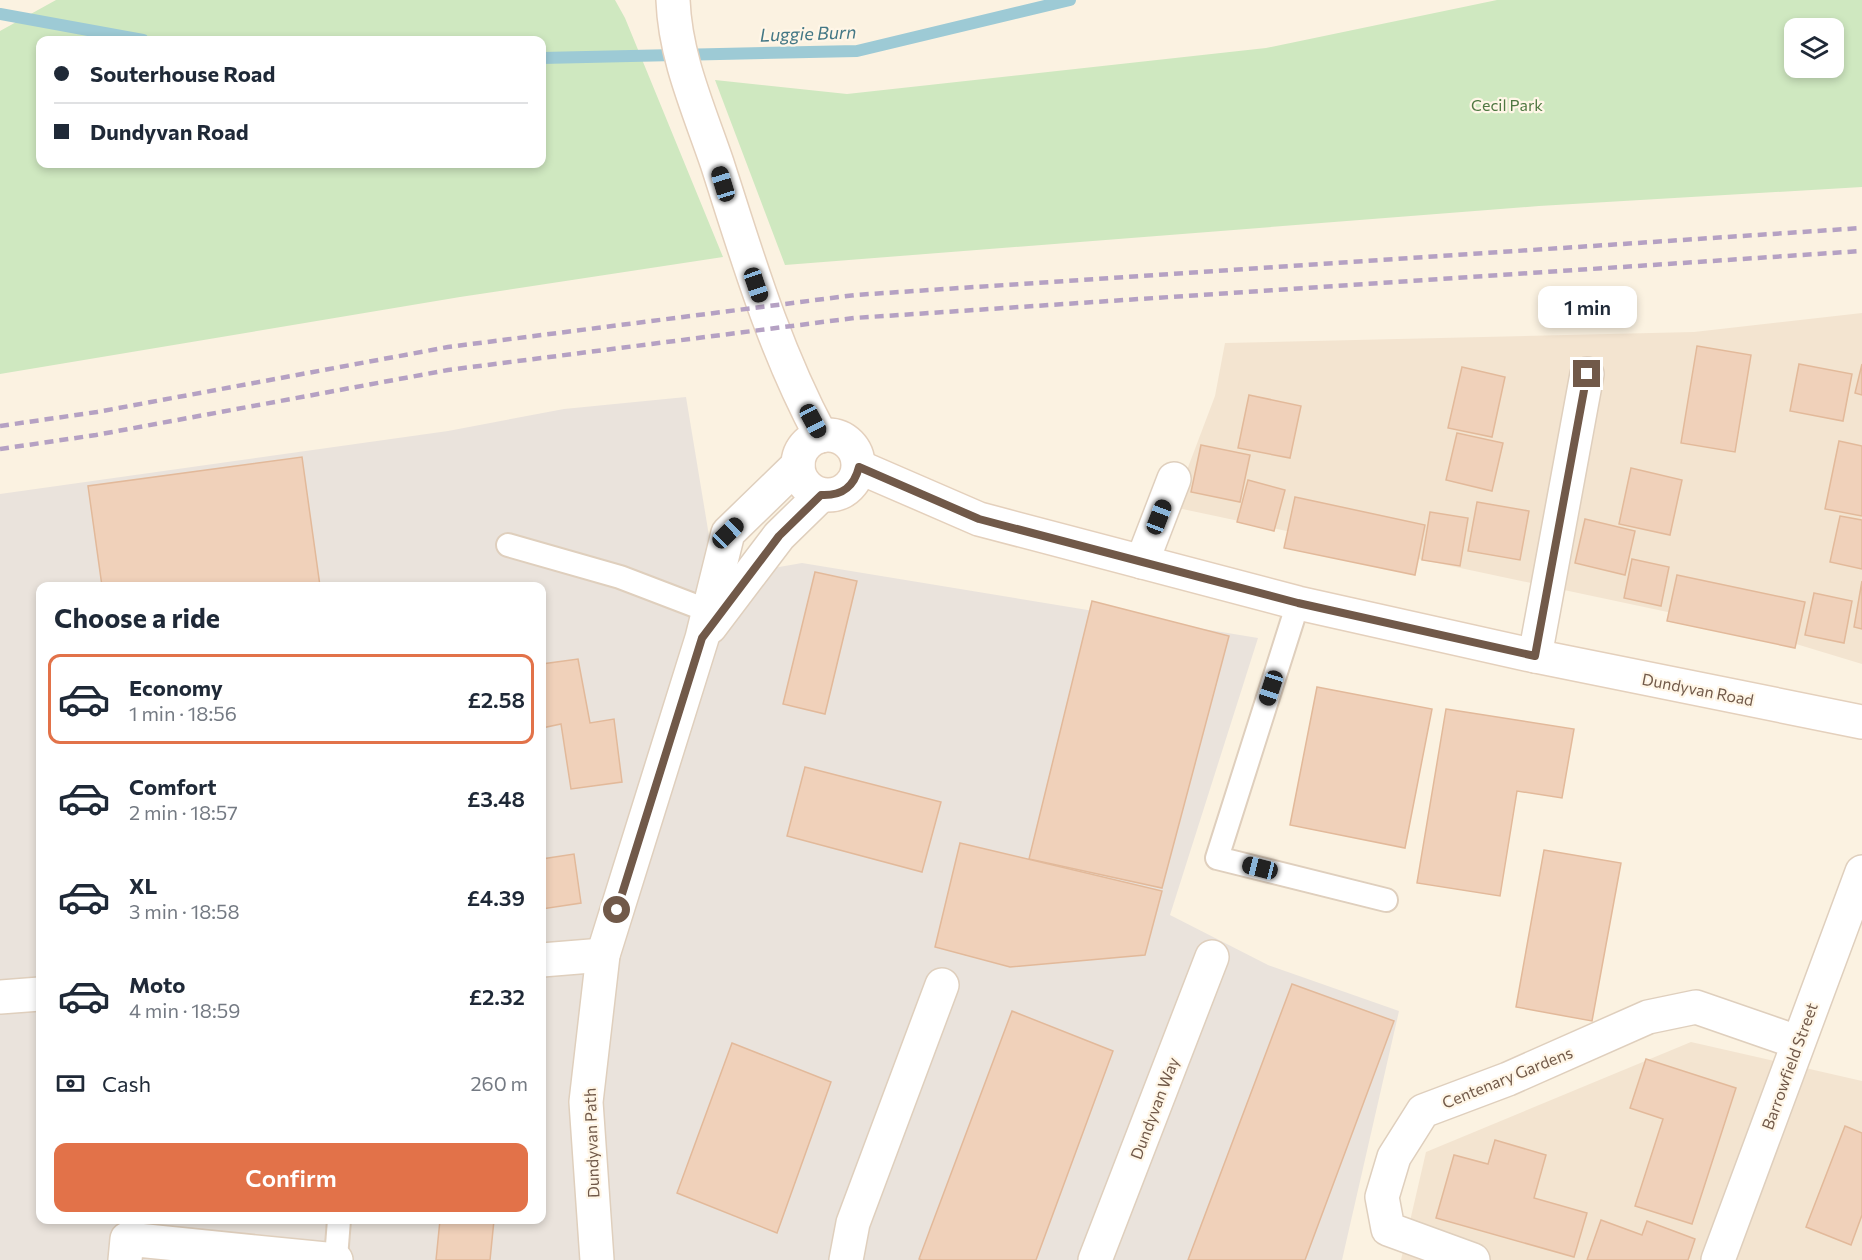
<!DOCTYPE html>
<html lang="en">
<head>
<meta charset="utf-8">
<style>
  body { margin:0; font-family:Commissioner,sans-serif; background:#f6f6f7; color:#1f2937; height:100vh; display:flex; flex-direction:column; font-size:22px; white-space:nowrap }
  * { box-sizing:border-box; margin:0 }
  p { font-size:20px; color:#747a83 }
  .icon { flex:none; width:33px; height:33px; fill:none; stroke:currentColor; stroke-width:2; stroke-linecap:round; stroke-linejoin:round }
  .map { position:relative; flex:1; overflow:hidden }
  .drawer { position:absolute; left:36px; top:582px; width:510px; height:642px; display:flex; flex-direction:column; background:#fff; border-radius:12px; box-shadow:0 3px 9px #0003 }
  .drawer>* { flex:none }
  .banner { position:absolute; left:36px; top:36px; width:510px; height:132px; border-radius:12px; box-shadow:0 3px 9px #0003; display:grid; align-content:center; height:132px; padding:0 18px; background:#fff }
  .fabs { position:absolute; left:1784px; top:18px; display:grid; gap:12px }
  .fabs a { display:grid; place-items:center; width:60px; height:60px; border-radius:12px; background:#fff; box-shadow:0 3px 9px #0003; font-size:30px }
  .end { position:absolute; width:27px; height:27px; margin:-14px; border:8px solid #715949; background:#fff; box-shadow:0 0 0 3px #fff }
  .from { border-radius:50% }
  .bubble { position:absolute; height:42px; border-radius:12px; background:#fff; box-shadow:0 3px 9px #0003; font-size:20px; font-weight:600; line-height:42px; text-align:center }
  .car { position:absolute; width:18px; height:36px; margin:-18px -9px; border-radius:8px; box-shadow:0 0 4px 2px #0007; background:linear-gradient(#222 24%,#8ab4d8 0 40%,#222 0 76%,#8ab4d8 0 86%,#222 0) }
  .banner b { display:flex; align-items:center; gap:21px; height:57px; font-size:22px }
  .banner b+b { border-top:2px solid #e0e1e3 }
  .banner i { width:15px; height:15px; background:#1f2937 }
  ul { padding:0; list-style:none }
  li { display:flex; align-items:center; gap:18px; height:90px; margin:0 12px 9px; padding:0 6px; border:3px solid transparent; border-radius:12px }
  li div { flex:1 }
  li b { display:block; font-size:22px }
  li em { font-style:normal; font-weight:600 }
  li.selected { border-color:#e27249 }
  li>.icon { width:54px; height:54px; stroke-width:1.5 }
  h2 { padding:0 18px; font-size:27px; line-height:72px }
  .pay { display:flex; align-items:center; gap:15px; height:66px; padding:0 18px; font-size:22px }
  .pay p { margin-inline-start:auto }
  .primary-button { display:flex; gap:12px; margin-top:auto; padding:12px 18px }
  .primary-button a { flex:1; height:69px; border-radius:12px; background:#e27249; color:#fff; font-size:24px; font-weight:600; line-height:69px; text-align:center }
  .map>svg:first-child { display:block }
  .residential { fill:#f3e4d0 }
  .industrial { fill:#eae3dc; fill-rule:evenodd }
  .green { fill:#cfe8c0; fill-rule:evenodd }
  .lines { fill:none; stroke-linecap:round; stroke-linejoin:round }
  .stream { stroke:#9dcad5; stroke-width:12 }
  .building { fill:#f0d1ba; stroke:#e2b99a; stroke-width:1.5 }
  .service-casing { stroke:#dfcfbd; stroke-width:26 }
  .minor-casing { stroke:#dfcfbd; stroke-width:36 }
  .secondary-casing { stroke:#e4d0bc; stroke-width:36 }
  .service { stroke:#fff; stroke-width:22 }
  .minor { stroke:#fff; stroke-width:33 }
  .secondary { stroke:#fff; stroke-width:33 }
  .rail { stroke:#b5a1c3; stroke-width:4.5; stroke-dasharray:9 6; stroke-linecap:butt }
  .route { stroke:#715949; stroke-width:8 }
  .labels { text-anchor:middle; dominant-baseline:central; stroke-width:4.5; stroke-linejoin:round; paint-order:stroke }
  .park-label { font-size:16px; fill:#4f7842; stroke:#fff6e7 }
  .street-label { font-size:16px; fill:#715949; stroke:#fff6e7 }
  .water-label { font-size:18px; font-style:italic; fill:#437785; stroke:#fff6e7 }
</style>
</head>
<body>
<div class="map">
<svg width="1862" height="1260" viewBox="0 0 1862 1260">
  <rect width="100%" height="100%" fill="#fbf2e1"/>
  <!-- residential -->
  <g class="residential">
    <polygon points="1862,313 1862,664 1743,628 1173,507 1215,396 1225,343 1694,332"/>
    <polygon points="1691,1042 1862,1081 1862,1260 1401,1260 1426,1152"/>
  </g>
  <!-- industrial -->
  <path class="industrial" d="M 686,397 L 716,578 L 802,563 L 1258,638 L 1170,915 L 1268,965 L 1399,1011 L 1342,1260 L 0,1260 L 0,494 L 448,431 L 564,409 ZM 40,586 L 542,586 L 542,1220 L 40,1220 Z"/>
  <!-- green -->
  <g class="green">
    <path d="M 56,0 L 615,0 L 625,18 L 723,257 L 460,297 L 0,374 L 0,31 ZM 542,40 L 542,164 L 40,164 L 40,40 Z"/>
    <path d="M 1497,0 L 1862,0 L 1862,187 L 1539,206 L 785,265 L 715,80 L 847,94 L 1266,48 ZM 1794,28 L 1833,28 L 1833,68 L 1794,68 Z"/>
  </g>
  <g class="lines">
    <!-- stream -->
    <g class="stream">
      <polyline points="0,14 143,40"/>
      <polyline points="542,58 857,51 1070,0"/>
    </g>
  </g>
  <!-- building -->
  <g class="building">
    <polygon points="1697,346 1751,355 1735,452 1681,443"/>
    <polygon points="1799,364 1852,374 1843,421 1790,411"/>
    <polygon points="1862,364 1862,395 1855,393"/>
    <polygon points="1462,367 1505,377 1492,437 1448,428"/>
    <polygon points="1249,395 1301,406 1290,458 1238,448"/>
    <polygon points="1457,433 1503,443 1492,491 1446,480"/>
    <polygon points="1839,441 1862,446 1862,516 1825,509"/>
    <polygon points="1201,445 1250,455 1240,502 1191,492"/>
    <polygon points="302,457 320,586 102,586 88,486"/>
    <polygon points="1631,468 1682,480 1670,535 1619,524"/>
    <polygon points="1248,480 1285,490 1274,531 1237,522"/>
    <polygon points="1295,497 1425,525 1415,575 1284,548"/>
    <polygon points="1477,502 1529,511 1520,560 1468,551"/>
    <polygon points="1430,512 1468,518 1460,566 1422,560"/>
    <polygon points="1840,516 1862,520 1862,569 1830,562"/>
    <polygon points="1585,519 1635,531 1625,575 1575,563"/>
    <polygon points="1632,559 1669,567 1661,606 1624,598"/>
    <polygon points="815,572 857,581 825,714 783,704"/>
    <polygon points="1677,575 1805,602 1795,648 1667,621"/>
    <polygon points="1862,581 1862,629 1854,627"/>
    <polygon points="1814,593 1852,601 1844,643 1805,635"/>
    <polygon points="1092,601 1229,636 1162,888 1029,859"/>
    <polygon points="578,659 590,723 614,719 622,782 571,789 561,724 542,728 542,664"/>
    <polygon points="1317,687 1432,709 1405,848 1290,825"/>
    <polygon points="1446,709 1574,729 1562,798 1517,791 1500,896 1417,883"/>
    <polygon points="805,767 941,802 922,872 787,836"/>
    <polygon points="960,843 1162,891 1145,955 1010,967 935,947"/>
    <polygon points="1544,850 1621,863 1592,1021 1516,1007"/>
    <polygon points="574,854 581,903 542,909 542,859"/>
    <polygon points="1292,984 1394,1021 1305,1260 1188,1260"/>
    <polygon points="1012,1011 1113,1051 1036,1260 922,1260 919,1259"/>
    <polygon points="732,1043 831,1082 777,1233 677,1193"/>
    <polygon points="1646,1059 1736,1088 1692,1224 1635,1206 1663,1119 1630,1108"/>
    <polygon points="1845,1126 1862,1133 1862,1215 1851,1245 1806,1227"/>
    <polygon points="1495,1140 1546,1155 1534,1198 1587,1213 1574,1257 1436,1218 1454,1155 1488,1164"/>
    <polygon points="440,1220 494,1220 490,1260 436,1260"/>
    <polygon points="1601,1220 1642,1235 1647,1221 1695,1239 1688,1260 1587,1260"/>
  </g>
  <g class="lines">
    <defs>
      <g id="service">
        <polyline points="508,545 620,577 709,611"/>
        <polyline points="1298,603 1217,858 1386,900"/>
        <polyline points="336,1258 339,1220"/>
      </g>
      <g id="minor">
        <polyline points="1142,562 1174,479"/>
        <polyline points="710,627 779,536 821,495"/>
        <polyline points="1535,656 1587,374"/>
        <polyline points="542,960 603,955"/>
        <polyline points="0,997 40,994"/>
        <polyline points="125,1260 127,1239 336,1260"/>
        <polyline points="597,1260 586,1102 603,955 702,638 728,533 798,465"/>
        <polyline points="846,1260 853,1223 942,985"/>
        <polyline points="1095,1260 1212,957"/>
        <polyline points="1473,1260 1388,1229 1382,1197 1394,1157 1423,1111 1508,1079 1648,1017 1696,1007 1797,1042"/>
        <polyline points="1718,1260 1862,872"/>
      </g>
      <g id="secondary">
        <path d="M 673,0 C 675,57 699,110 717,163 C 748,259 773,346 821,436"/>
        <circle cx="828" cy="465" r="30"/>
        <polyline points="859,467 979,519 1298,603 1535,656 1862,722"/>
      </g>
    </defs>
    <!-- service casing -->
    <use href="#service" class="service-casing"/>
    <!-- minor casing -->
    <use href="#minor" class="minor-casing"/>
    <!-- secondary casing -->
    <use href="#secondary" class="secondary-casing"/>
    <!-- service -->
    <use href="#service" class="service"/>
    <!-- minor -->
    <use href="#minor" class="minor"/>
    <!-- secondary -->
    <use href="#secondary" class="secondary"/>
    <!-- rail -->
    <g class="rail">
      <polyline points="0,426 97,412 448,347 855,295 1862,228"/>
      <polyline points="0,449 96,435 448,370 854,318 1862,251"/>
    </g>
  </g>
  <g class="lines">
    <!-- route -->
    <path class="route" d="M 617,910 L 702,638 L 779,536 L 821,495 C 842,496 854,487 859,467 L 979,519 L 1298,603 L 1535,656 L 1587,374"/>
  </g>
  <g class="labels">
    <!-- park labels -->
    <g class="park-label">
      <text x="1507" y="104">Cecil Park</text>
    </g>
    <!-- street labels -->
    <g class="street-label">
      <text transform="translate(1698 689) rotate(11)">Dundyvan Road</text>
      <text transform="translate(1789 1066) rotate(-70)">Barrowfield Street</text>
      <text transform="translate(1507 1077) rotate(-22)">Centenary Gardens</text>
      <text transform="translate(1154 1108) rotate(-69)">Dundyvan Way</text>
      <text transform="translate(591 1143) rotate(-92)">Dundyvan Path</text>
    </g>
    <!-- water labels -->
    <g class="water-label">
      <text transform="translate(808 33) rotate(-2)">Luggie Burn</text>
    </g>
  </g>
</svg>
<div class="fabs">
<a><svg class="icon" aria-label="layers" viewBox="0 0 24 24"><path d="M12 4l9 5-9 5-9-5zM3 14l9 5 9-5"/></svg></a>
</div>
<i class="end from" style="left:617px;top:910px"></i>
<i class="end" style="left:1587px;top:374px"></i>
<div class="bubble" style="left:1538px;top:286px;width:99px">1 min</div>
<i class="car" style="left:723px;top:184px;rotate:343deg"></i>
<i class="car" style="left:756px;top:285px;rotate:161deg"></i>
<i class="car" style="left:813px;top:421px;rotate:152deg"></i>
<i class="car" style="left:1159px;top:517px;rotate:21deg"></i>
<i class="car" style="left:728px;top:533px;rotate:46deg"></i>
<i class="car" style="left:1271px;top:688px;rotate:198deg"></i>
<i class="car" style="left:1260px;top:868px;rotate:284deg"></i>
<div class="banner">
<b><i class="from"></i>Souterhouse Road</b>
<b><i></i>Dundyvan Road</b>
</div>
<section class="drawer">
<h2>Choose a ride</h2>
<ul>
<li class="selected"><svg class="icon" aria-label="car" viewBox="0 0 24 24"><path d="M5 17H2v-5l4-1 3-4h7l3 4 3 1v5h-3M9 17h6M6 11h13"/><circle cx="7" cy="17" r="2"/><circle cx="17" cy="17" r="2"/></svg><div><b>Economy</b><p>1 min · 18:56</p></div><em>£2.58</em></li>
<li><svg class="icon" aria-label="car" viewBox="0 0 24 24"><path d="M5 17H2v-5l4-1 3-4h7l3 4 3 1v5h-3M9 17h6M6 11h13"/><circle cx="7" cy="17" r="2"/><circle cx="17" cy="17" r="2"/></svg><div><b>Comfort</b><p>2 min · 18:57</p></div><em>£3.48</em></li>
<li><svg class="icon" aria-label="car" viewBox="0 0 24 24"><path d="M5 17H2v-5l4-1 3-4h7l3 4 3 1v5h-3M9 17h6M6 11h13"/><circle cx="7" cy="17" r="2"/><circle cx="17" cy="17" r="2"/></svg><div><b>XL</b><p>3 min · 18:58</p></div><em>£4.39</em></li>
<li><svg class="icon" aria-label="car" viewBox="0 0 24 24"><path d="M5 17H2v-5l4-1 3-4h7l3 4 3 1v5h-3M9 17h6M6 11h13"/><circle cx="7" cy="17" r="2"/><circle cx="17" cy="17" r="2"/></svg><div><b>Moto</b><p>4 min · 18:59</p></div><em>£2.32</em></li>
</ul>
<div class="pay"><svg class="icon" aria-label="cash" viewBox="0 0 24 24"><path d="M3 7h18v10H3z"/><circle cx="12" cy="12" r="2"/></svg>Cash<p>260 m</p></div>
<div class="primary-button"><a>Confirm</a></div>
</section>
</div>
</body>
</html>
